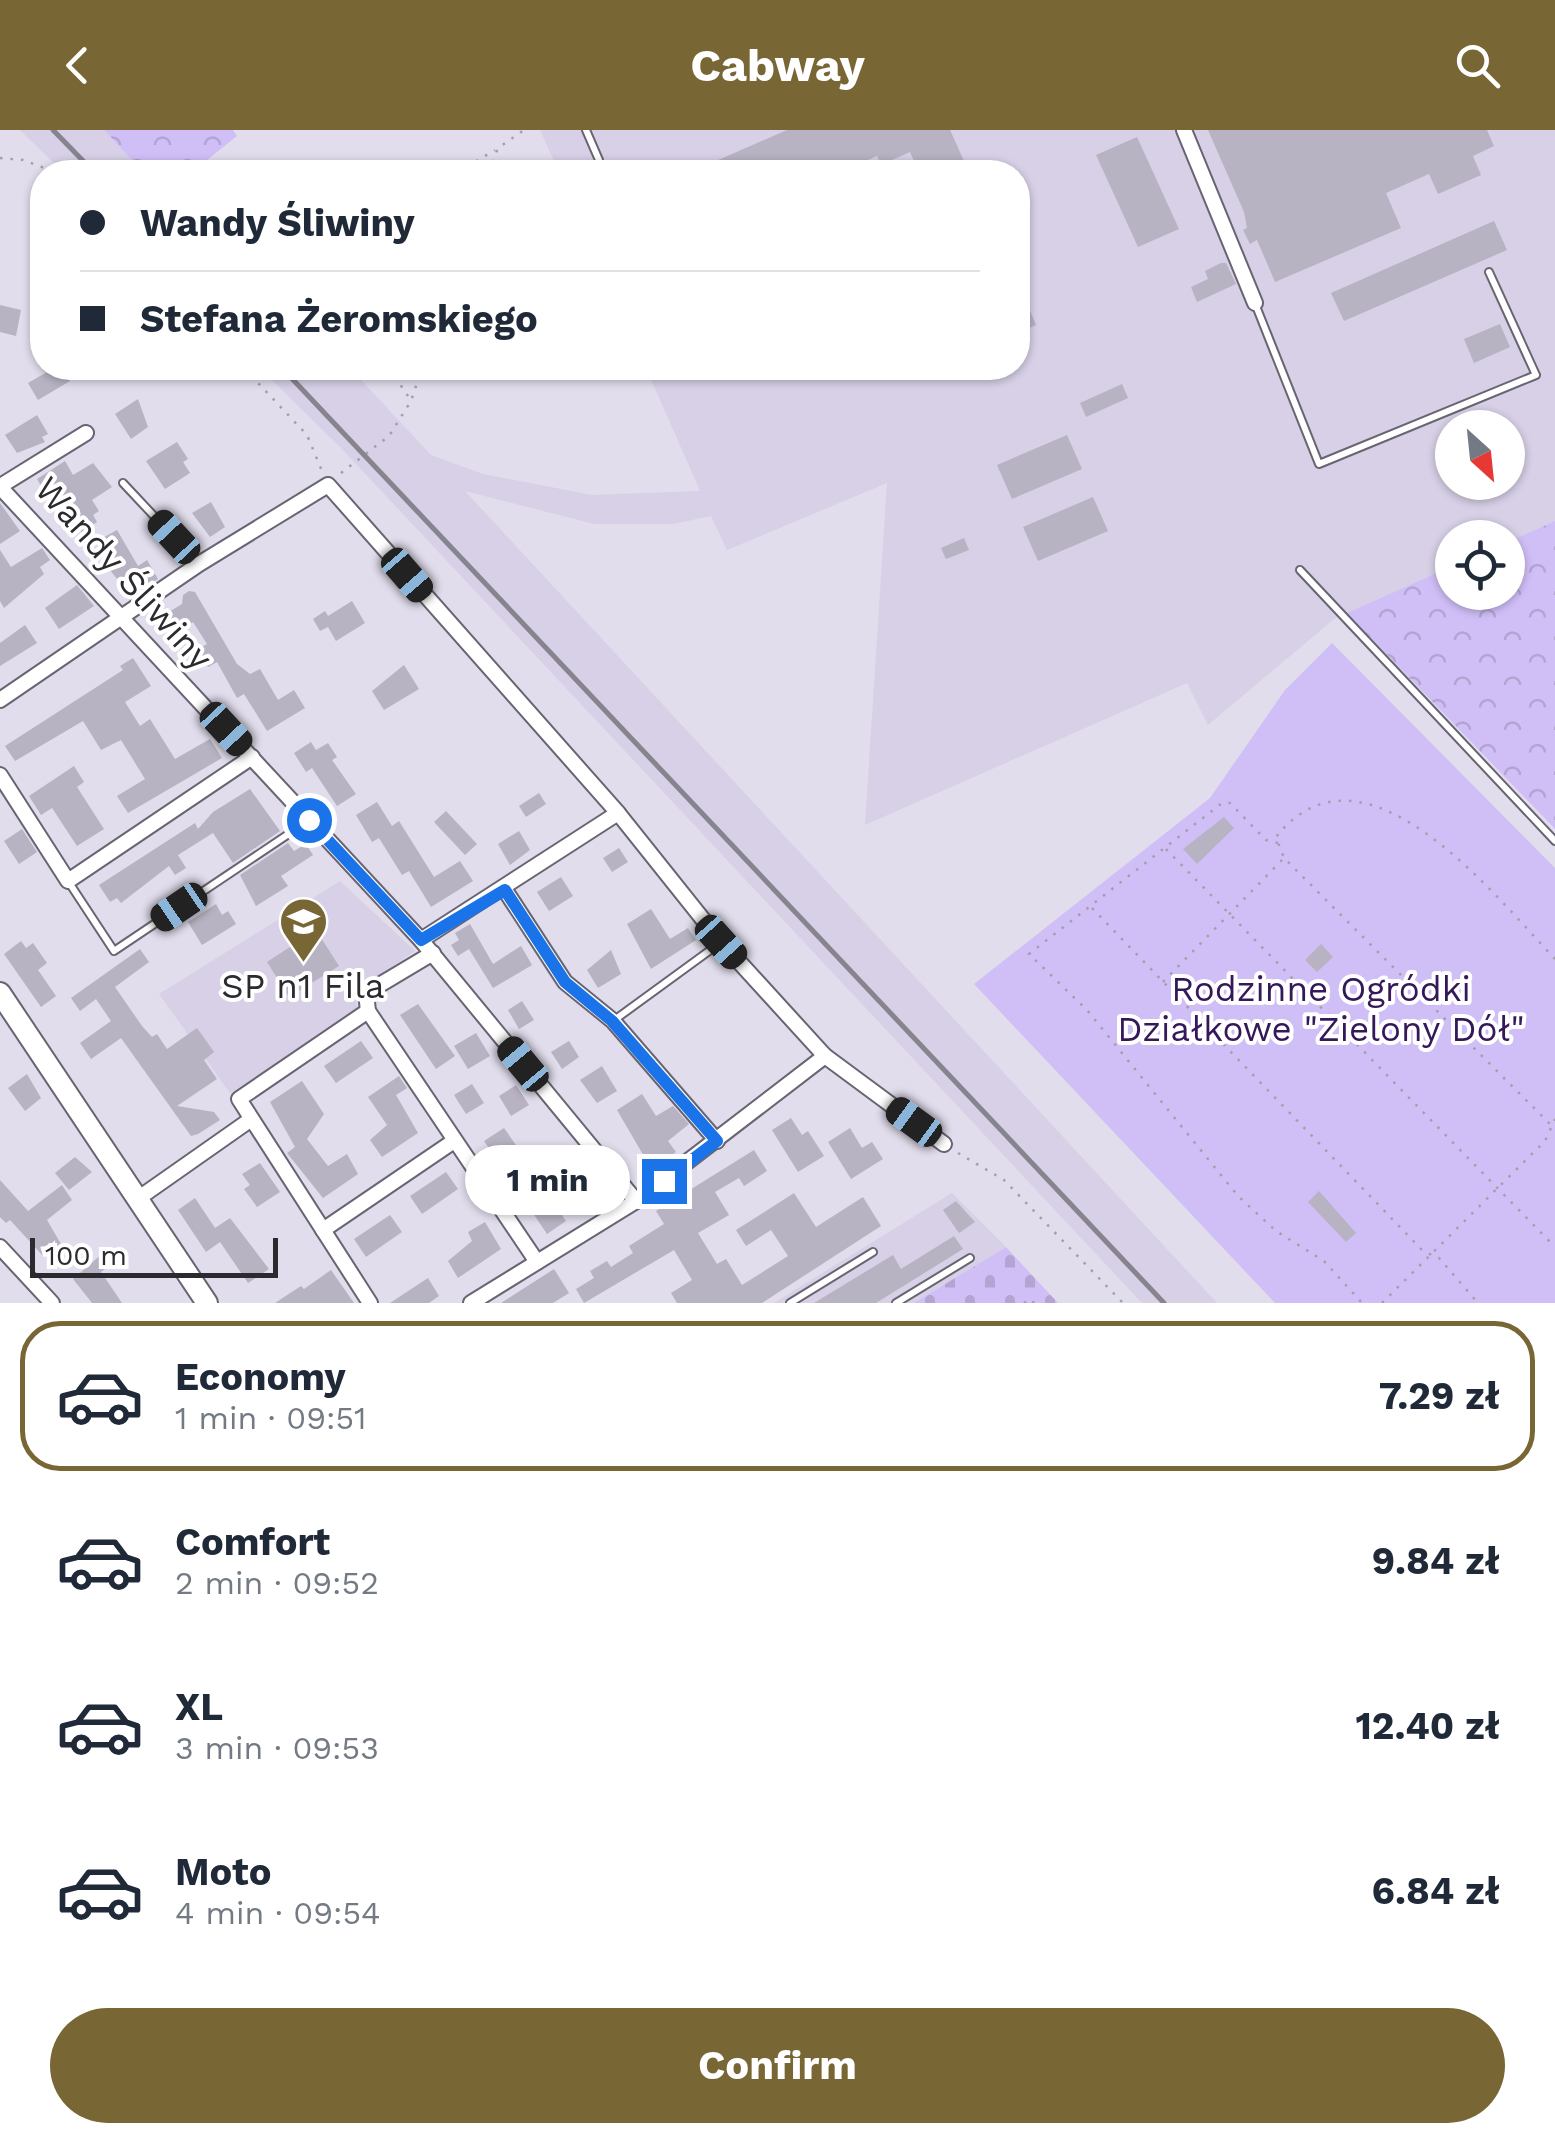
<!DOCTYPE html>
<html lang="en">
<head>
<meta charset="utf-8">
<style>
  body { margin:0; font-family:"Work Sans",sans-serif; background:#f6f6f7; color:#1f2937; height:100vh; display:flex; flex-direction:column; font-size:38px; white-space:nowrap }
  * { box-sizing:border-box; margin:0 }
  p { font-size:32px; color:#747a83 }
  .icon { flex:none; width:55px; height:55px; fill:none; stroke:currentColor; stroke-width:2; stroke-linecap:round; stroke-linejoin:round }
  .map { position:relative; height:1173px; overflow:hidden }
  .sheet { display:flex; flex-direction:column; background:#fff; flex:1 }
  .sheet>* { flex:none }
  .hud { position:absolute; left:30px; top:30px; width:1000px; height:220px; border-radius:40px; box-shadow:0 2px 8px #0004; display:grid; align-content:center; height:220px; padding:0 50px; background:#fff }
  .needle { width:65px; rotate:153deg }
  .buttons { position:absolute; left:1435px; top:280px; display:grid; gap:20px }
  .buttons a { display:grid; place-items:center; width:90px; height:90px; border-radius:50%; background:#fff; box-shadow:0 2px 8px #0004; font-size:50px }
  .scale { position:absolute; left:30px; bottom:25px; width:248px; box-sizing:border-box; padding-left:10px; border:5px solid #2b2a2f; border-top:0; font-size:28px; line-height:35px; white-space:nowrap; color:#2b2a2f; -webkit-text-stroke:8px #fff; paint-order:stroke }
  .end { position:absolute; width:45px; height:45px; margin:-22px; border:12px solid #1a73e8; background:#fff; box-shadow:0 0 0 5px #fff }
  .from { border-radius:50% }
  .bubble { position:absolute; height:70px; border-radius:35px; background:#fff; box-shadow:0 2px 8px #0004; font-size:32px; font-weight:700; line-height:70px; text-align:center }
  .car { position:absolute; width:30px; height:60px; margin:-30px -15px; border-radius:12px; box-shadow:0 0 8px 2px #0007; background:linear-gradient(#222 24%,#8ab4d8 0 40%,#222 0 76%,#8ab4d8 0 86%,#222 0) }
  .hud b { display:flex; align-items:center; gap:35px; height:95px; font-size:38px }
  .hud b+b { border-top:2px solid #e0e1e3 }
  .hud i { width:25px; height:25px; background:#1f2937 }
  ul { padding:18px 0 0; list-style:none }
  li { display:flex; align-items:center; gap:30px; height:150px; margin:0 20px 15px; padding:0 30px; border:5px solid transparent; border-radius:40px }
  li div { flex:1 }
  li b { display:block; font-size:38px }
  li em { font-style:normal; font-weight:700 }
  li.selected { border-color:#796635 }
  li>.icon { width:90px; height:90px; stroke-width:1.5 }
  .primary-button { display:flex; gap:20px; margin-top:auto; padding:20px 50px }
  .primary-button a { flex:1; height:115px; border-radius:60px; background:#796635; color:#fff; font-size:40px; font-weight:700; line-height:115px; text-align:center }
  header { display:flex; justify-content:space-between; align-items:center; height:130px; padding:0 50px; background:#796635; color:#fff; font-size:45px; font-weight:700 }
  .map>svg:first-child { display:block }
  .built { fill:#d7d0e6; fill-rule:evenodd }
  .green { fill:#d0bff7 }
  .forest { fill:url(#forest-crowns) }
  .cemetery { fill:url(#cemetery-stones) }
  .building { fill:#b7b3c2 }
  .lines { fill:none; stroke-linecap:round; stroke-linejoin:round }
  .lane-casing { stroke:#686471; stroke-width:10 }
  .street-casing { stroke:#686471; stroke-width:18 }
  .secondary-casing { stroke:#686471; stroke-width:24 }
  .path { stroke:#a29fab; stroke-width:2.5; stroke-dasharray:2.5 8; stroke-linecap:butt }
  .lane { stroke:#fff; stroke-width:6 }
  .street { stroke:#fff; stroke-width:14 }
  .secondary { stroke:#fff; stroke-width:20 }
  .rail { stroke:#86848e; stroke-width:5 }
  .route { stroke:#1a73e8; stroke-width:12 }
  .labels { text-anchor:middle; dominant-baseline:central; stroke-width:8; stroke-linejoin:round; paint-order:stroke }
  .street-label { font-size:35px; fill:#2b2a2f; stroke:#fff }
  .poi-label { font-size:35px; fill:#2b2a2f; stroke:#fff }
  .park-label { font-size:35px; fill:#34185a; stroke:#fff }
</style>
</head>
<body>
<header><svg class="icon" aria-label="back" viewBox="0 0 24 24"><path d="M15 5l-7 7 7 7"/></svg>Cabway<svg class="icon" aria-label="search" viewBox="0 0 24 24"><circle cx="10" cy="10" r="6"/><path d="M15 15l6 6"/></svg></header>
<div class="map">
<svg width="1555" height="1173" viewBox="0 0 1555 1173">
  <defs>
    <pattern id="forest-crowns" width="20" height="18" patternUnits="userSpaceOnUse" patternTransform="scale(2.5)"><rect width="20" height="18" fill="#d0bff7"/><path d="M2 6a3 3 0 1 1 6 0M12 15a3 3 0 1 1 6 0" fill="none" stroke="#b3a4d4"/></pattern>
    <pattern id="cemetery-stones" width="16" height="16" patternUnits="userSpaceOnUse" patternTransform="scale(2.5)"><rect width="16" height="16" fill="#d0bff7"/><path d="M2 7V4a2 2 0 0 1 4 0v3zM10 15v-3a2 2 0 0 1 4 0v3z" fill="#b3a4d4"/></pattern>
  </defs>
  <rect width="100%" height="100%" fill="#e1ddec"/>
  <!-- built -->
  <g class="built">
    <polygon points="20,0 104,0 143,42 63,42"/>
    <path d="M 540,0 L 1555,0 L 1555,391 L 1508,412 L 1508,408 L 1452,408 L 1452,436 L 1334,489 L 1208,595 L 1187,553 L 865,695 L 887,353 L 727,420 L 711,386 L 673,394 L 594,394 L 465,361 L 1217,1173 L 1142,1173 L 343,320 L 260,238 L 350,238 L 431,325 L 483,344 L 592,365 L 700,361 L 646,238 L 1018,238 L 1018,42 L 559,42 ZM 1452,298 L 1508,298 L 1508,352 L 1452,352 Z"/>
    <polygon points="340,751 415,821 354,862 358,880 230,963 159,864"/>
    <polygon points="952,1063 1006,1117 914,1173 774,1173"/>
  </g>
  <!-- green -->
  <polygon class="green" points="1332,513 1555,738 1555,1173 1275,1173 974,854 1210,668 1285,560"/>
  <!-- forest -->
  <g class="forest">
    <polygon points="104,0 233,0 237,6 192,42 143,42"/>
    <polygon points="1555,391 1555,699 1347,483 1452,436 1452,462 1508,462 1508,412"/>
  </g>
  <!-- cemetery -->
  <polygon class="cemetery" points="1006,1117 1058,1173 914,1173"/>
  <!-- building -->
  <g class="building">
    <polygon points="787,0 950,0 969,42 919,42 910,22 881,35 877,26 840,42 721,42 716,31"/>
    <polygon points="1208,0 1487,0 1494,16 1473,26 1481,45 1438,64 1429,44 1386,63 1401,98 1275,152 1257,110 1250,114 1243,100 1247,98 1244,82"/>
    <polygon points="1137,7 1179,99 1138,117 1096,25"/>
    <polygon points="1494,91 1507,120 1344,191 1331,163"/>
    <polygon points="1221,133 1226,133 1236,154 1197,172 1191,157 1208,149 1205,141"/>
    <polygon points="1018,152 1036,195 1018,203"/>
    <polygon points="0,175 21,180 16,206 0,202"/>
    <polygon points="1500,194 1510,217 1474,233 1464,209"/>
    <polygon points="54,238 62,238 70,251 38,270 28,253"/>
    <polygon points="1122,254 1128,268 1086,287 1080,273"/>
    <polygon points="138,269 148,297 131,309 115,284"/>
    <polygon points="37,285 48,304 42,307 45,312 17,323 5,305"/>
    <polygon points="1067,305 1082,339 1012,369 997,335"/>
    <polygon points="177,312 188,329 183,332 190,343 165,359 146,331"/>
    <polygon points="65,331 73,345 93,333 112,357 92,370 99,381 93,385 97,392 81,402 56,365 49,369 37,349"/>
    <polygon points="1093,367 1108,401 1038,431 1023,397"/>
    <polygon points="211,372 225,397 210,407 192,383"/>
    <polygon points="0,373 20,401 0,414"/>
    <polygon points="117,400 138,436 147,430 158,449 131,466 105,434 110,431 97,411"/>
    <polygon points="964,408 969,420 946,429 941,418"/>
    <polygon points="42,418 50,430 40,437 44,444 4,478 0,471 0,420 11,437"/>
    <polygon points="77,455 94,476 59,499 45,478"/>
    <polygon points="189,461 195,462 237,534 250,544 260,539 278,570 294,560 305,578 267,601 244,564 237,568 217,532 208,537 197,520 207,514 193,492 175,503 164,485 182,474 183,465"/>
    <polygon points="352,471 365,493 336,511 328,497 320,501 313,489 325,481 328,486"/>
    <polygon points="25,495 37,513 0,536 0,513"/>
    <polygon points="133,528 151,556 125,572 140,596 150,589 175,629 210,609 222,628 128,683 117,666 145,649 121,610 101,620 83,591 15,631 5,616 123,540 120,536"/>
    <polygon points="404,535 419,559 384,580 372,561"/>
    <polygon points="311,612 316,620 328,613 337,627 332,630 356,664 337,676 312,638 306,642 294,623"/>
    <polygon points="74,636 84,652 77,657 104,699 77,716 52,678 41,685 29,666"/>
    <polygon points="250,659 280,701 233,733 213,703 178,725 186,738 175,745 169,736 121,773 117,768 110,772 99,755 195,693 198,699 213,682"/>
    <polygon points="539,663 546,674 526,687 519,676"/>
    <polygon points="377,672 392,696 399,691 434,747 460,731 473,751 431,777 409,741 402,745 379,708 372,712 356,685"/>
    <polygon points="446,681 477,714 465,725 434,692"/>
    <polygon points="1224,687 1234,698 1197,734 1183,719"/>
    <polygon points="22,699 37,722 19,734 4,711"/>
    <polygon points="519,701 530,720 510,735 498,714"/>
    <polygon points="288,713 294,721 306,714 313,725 281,746 288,756 256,776 240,745"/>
    <polygon points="619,718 628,732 612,742 603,728"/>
    <polygon points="561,747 573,766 549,781 537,762"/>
    <polygon points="216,774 222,785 228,781 236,794 202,815 188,792"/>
    <polygon points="651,779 670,809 688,798 696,810 651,839 627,794"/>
    <polygon points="470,794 493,834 521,816 532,835 493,858 469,819 458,826 451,815 459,810 455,803"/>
    <polygon points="316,800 339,836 289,867 267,832"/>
    <polygon points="21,811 26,818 33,813 47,833 38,840 56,866 41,877 4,824"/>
    <polygon points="1321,814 1333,827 1317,842 1305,830"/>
    <polygon points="140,819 149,832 115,857 142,896 152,907 157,904 167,919 197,898 214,922 204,930 217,949 177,976 214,982 220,990 198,1004 191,1006 121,908 91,929 80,913 111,891 96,869 80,881 71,868"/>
    <polygon points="611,820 621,844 598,858 587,840"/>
    <polygon points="522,871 534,890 519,899 508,880"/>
    <polygon points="418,874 455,926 436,939 400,885"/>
    <polygon points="476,903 490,926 468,939 454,916"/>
    <polygon points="361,911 373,928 336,953 324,936"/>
    <polygon points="569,911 579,927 562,939 551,922"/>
    <polygon points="602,936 617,961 597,973 580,950"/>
    <polygon points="27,944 41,968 25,981 8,958"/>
    <polygon points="399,946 407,958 396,965 418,1003 382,1027 370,1010 387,995 368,967"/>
    <polygon points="302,951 324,984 307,1009 328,1036 347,1024 358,1044 323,1068 287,1023 295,1017 270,972"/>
    <polygon points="472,954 484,973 466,984 454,965"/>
    <polygon points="516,955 529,975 511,986 499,966"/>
    <polygon points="642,964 656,986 673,976 689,994 668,1011 676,1022 652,1040 617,980"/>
    <polygon points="791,988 802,1005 808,1001 824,1026 798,1042 772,1000"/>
    <polygon points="504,998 518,1018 498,1031 484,1011"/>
    <polygon points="850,998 862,1018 872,1012 883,1029 851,1049 828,1012"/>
    <polygon points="754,1020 767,1041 744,1056 739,1048 715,1062 729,1085 698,1103 717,1134 726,1129 742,1155 788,1126 771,1100 746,1116 736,1100 794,1063 816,1097 863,1067 881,1096 762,1173 677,1173 671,1163 692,1150 674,1120 584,1173 576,1159 594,1148 590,1141 607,1131 611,1137 633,1123 629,1116 664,1094 656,1081"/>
    <polygon points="75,1027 92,1042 69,1060 55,1043"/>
    <polygon points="587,1031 600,1051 557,1078 566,1091 547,1104 512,1052 530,1040 543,1060"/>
    <polygon points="260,1033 280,1062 257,1077 244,1059 250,1055 242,1044"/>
    <polygon points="446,1042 458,1059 422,1084 410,1066"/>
    <polygon points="0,1050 28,1081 62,1055 72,1070 47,1090 61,1114 44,1127 10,1090 6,1093 0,1087"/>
    <polygon points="1319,1061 1356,1103 1346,1112 1308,1072"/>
    <polygon points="195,1068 215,1098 230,1088 269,1139 248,1153 220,1112 206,1122 178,1080"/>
    <polygon points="956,1071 975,1092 959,1103 943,1080"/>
    <polygon points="390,1085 402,1102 366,1127 354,1109"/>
    <polygon points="485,1092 501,1119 458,1148 448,1131 472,1111 468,1102"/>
    <polygon points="954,1106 963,1119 876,1173 814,1173 893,1125 901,1139"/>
    <polygon points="110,1117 119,1128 101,1142 122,1173 92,1173 73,1149"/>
    <polygon points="554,1139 569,1163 553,1173 501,1173"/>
    <polygon points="331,1140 354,1173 275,1173 301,1156 304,1159"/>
    <polygon points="428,1148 439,1166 429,1173 390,1173"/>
  </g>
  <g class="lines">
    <defs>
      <g id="lane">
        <polyline points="586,0 599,30"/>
        <polyline points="1256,176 1319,334 1536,245 1489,142"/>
        <polyline points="123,353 198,433"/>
        <polyline points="1300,440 1555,711"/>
        <polyline points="68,751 114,821 308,691"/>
        <polyline points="613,891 720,813"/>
        <polyline points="790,1173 873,1122"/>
        <polyline points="896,1173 970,1128"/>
      </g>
      <g id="street">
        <polyline points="1184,0 1255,173"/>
        <polyline points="2,355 86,303"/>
        <polyline points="0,357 421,810 636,1071"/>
        <polyline points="0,570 199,434 328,355 618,683 721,812 825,926 944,1014"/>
        <polyline points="0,645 68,751 252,627"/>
        <polyline points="505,760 565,852 613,891 717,1011"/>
        <polyline points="421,810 618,683"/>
        <polyline points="433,823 366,863 368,881 537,1132"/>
        <polyline points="368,881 239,969 370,1173"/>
        <polyline points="136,1070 250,990"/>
        <polyline points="323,1100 454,1011"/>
        <polyline points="0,1117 52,1173"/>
        <polyline points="471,1173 636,1071 825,926"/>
      </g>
      <polyline id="secondary" points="0,863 207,1173"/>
    </defs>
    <!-- lane casing -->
    <use href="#lane" class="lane-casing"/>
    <!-- street casing -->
    <use href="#street" class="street-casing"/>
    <!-- secondary casing -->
    <use href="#secondary" class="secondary-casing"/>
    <!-- path -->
    <g class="path">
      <polyline points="0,28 23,30 55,42"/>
      <polyline points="458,42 495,20"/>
      <polyline points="489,42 498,18 524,0"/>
      <polyline points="244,238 307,305 322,341"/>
      <polyline points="389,238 410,269"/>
      <polyline points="341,343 389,306 411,271 422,238"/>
      <polyline points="1278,713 1266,710 1230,673 1222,673 1029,824 1087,880 1238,1066 1276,1101 1324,1131 1362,1173"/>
      <polyline points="1166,719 1555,1117"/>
      <polyline points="1092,778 1423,1121 1439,1128 1478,1173"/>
      <path d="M 1555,829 C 1495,766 1363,597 1276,707 L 1284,728 L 1555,999"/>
      <polyline points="1163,852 1283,729"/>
      <polyline points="958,1023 1004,1050 1123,1173"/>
      <polyline points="1024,1173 1030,1169 1034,1173"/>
      <polyline points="1382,1173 1545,1011 1555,989"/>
    </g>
    <!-- lane -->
    <use href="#lane" class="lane"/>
    <!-- street -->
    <use href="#street" class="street"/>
    <!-- secondary -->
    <use href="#secondary" class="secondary"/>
    <!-- rail -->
    <g class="rail">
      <polyline points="53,0 94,42"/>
      <polyline points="282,238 1164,1173"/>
    </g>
  </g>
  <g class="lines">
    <!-- route -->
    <polyline class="route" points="309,690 421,810 505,760 565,852 612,891 717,1011 664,1051"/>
  </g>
  <!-- icons -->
  <defs>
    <symbol id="school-pin" viewBox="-11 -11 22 30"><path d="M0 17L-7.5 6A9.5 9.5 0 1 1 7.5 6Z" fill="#796635" stroke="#fff"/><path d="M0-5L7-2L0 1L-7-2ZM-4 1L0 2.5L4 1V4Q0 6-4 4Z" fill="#fff"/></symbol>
  </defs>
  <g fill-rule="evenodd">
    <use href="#school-pin" x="276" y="764" width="55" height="75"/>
  </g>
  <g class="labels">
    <!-- street labels -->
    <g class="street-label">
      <text transform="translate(124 443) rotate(48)">Wandy Śliwiny</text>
    </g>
    <!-- poi labels -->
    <g class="poi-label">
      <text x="303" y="856">SP n1 Fila</text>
    </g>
    <!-- park labels -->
    <g class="park-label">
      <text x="1321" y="859">Rodzinne Ogródki<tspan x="1321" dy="40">Działkowe "Zielony Dół"</tspan></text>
    </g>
  </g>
</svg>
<div class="buttons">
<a><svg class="needle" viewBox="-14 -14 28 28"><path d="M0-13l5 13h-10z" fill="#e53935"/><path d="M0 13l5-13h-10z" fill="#747a83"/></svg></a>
<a><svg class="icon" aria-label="locate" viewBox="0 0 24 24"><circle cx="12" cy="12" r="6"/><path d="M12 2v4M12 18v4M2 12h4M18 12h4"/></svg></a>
</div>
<div class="scale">100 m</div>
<i class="end from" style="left:309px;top:690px"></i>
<i class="end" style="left:664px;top:1051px"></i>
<div class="bubble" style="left:465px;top:1015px;width:165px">1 min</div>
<i class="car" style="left:174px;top:407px;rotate:317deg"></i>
<i class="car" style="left:407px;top:445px;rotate:139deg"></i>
<i class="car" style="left:226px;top:599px;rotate:137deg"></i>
<i class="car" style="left:179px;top:777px;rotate:236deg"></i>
<i class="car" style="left:721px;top:812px;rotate:138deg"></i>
<i class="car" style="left:523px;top:934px;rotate:320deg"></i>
<i class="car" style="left:914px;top:992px;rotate:306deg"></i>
<div class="hud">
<b><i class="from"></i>Wandy Śliwiny</b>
<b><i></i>Stefana Żeromskiego</b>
</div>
</div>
<section class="sheet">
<ul>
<li class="selected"><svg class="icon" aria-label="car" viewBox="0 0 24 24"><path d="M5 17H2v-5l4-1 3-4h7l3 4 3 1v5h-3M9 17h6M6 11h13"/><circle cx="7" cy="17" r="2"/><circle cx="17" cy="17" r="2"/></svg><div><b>Economy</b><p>1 min · 09:51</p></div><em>7.29 zł</em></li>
<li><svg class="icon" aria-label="car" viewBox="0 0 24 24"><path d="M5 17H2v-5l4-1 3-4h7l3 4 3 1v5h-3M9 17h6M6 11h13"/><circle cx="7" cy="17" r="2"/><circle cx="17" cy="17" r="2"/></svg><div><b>Comfort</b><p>2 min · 09:52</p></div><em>9.84 zł</em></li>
<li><svg class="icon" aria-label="car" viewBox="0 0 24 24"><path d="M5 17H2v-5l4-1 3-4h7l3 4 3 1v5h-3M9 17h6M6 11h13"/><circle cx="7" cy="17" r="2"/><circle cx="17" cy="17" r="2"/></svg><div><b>XL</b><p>3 min · 09:53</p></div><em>12.40 zł</em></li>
<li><svg class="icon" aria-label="car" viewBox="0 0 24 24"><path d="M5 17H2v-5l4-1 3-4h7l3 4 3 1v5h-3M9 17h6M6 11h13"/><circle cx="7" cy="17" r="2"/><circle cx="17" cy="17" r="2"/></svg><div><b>Moto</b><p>4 min · 09:54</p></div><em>6.84 zł</em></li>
</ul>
<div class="primary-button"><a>Confirm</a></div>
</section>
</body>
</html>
